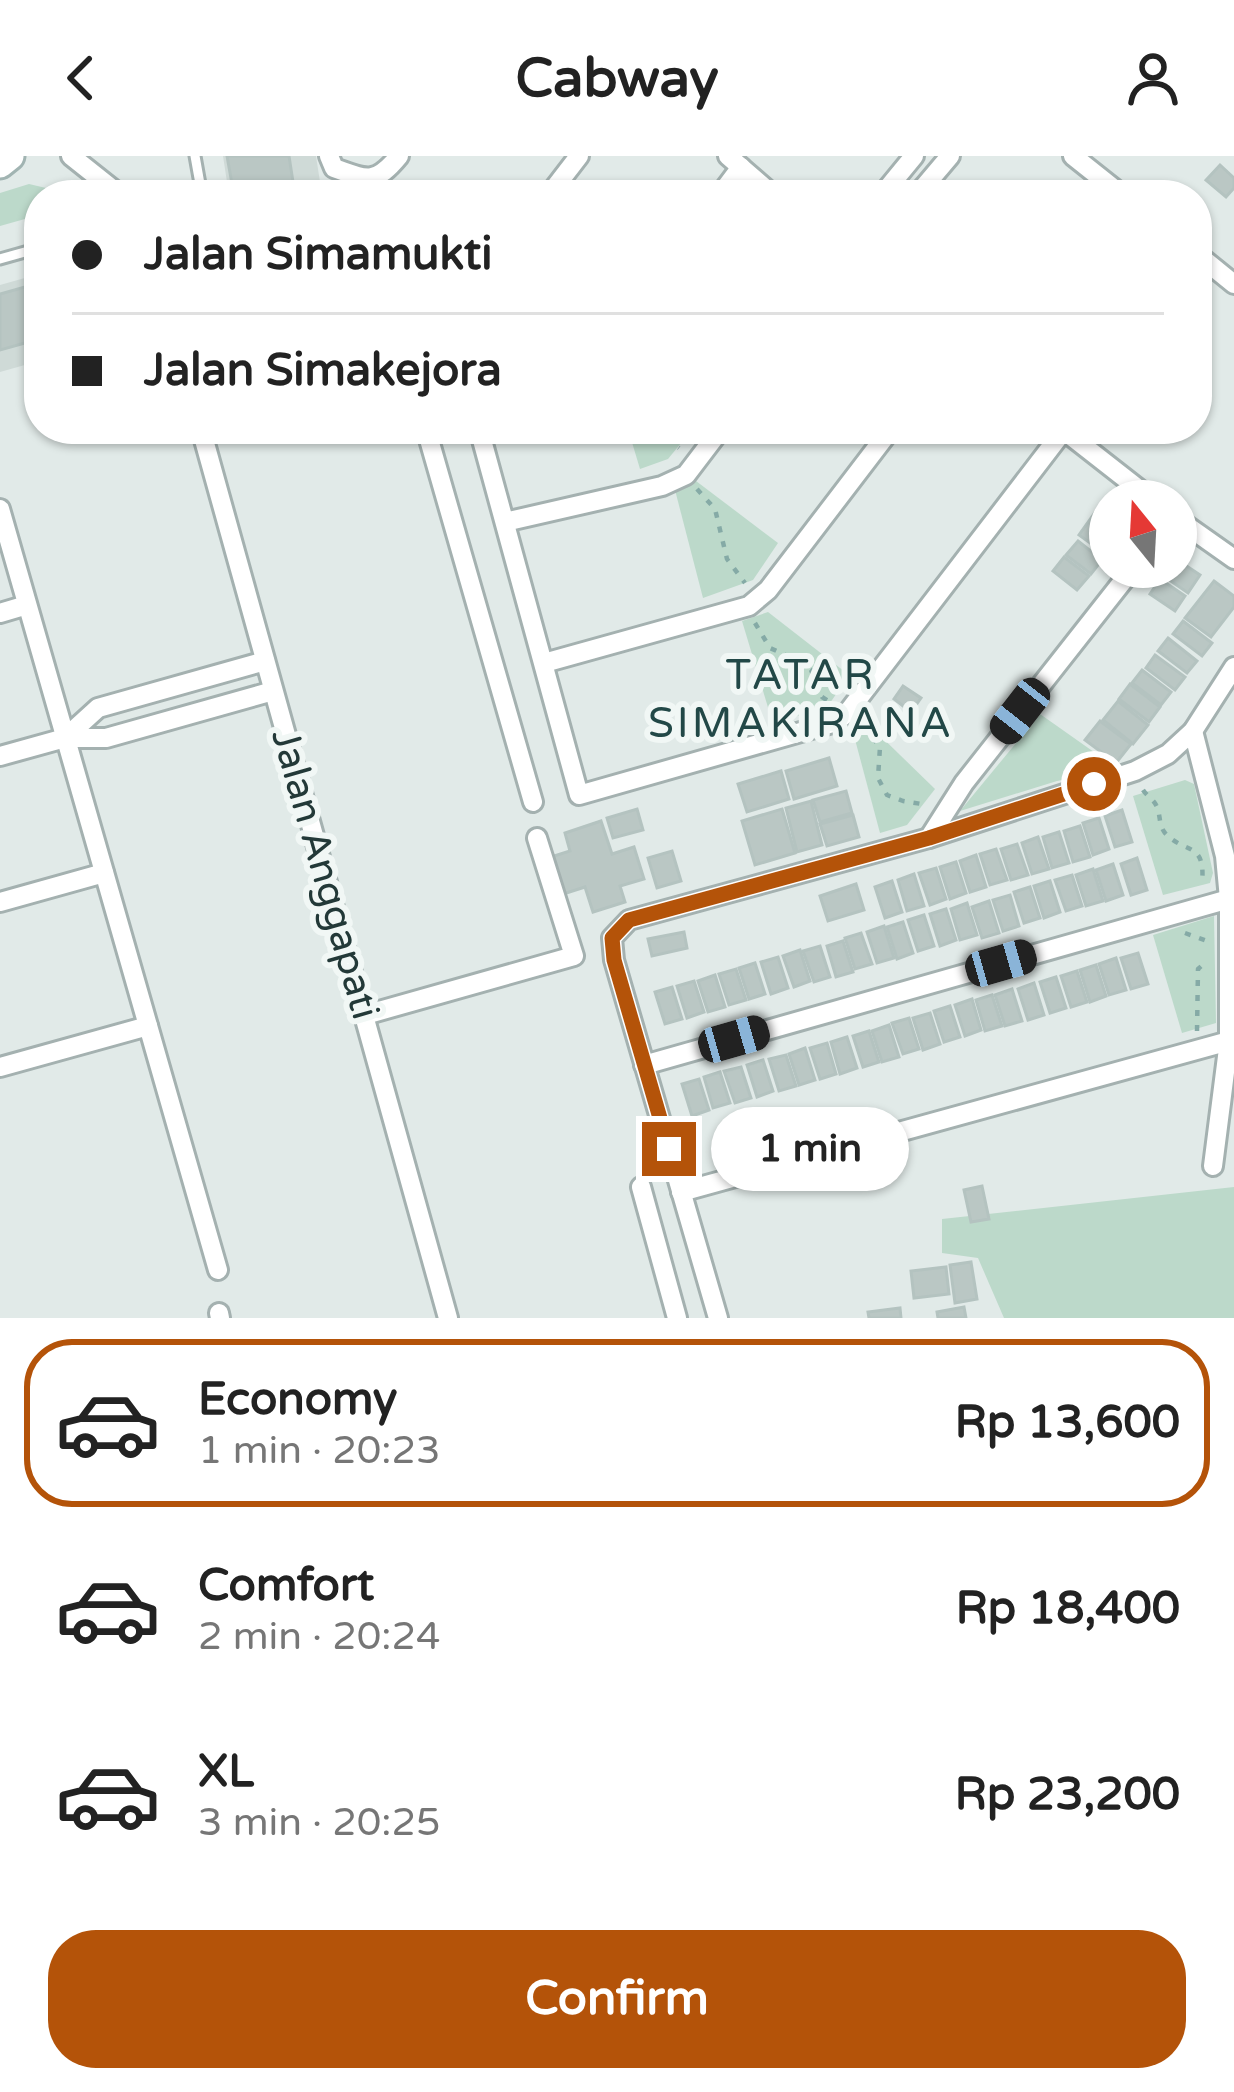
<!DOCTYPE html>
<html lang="en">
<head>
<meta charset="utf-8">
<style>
  body { margin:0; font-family:"Varela Round",sans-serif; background:#f2f2f2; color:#222; height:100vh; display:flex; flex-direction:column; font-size:45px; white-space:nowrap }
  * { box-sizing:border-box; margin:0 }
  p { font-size:39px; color:#767676 }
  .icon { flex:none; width:66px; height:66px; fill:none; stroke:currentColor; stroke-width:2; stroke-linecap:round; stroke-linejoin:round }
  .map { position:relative; height:1162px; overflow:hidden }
  .panel { display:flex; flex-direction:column; background:#fff; flex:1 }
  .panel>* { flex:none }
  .hud { position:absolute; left:24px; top:24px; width:1188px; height:264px; border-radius:48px; box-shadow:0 3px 9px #0004; display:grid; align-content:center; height:264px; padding:0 48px; background:#fff }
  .needle { width:78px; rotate:342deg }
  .fabs { position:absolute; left:1089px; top:324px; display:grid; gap:24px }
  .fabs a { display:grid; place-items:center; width:108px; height:108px; border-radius:50%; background:#fff; box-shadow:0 3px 9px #0004; font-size:60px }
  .end { position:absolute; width:54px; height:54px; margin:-27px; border:15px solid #b45309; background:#fff; box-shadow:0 0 0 6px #fff }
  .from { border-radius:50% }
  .bubble { position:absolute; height:84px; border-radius:42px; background:#fff; box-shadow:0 3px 9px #0004; font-size:39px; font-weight:700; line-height:84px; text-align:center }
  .car { position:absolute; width:36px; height:72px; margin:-36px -18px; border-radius:15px; box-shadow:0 0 9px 3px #0007; background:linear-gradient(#222 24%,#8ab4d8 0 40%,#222 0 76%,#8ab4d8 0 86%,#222 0) }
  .hud b { display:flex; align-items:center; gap:42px; height:114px; font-size:45px }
  .hud b+b { border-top:3px solid #e0e0e0 }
  .hud i { width:30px; height:30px; background:#222 }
  ul { padding:21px 0 0; list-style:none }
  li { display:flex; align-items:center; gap:36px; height:168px; margin:0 24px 18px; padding:0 24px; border:6px solid transparent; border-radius:48px }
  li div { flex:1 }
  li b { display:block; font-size:45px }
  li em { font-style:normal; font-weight:700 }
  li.on { border-color:#b45309 }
  li>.icon { width:108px; height:108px; stroke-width:1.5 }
  .cta { display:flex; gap:24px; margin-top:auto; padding:24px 48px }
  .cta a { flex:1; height:138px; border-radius:48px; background:#b45309; color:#fff; font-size:48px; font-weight:700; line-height:138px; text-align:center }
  header { display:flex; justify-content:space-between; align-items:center; height:156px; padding:0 48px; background:#fff; font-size:54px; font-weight:700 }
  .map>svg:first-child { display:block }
  .built { fill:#cfdad7 }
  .green { fill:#bcd9ca }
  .building { fill:#bac7c4; stroke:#b4c3c0; stroke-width:3 }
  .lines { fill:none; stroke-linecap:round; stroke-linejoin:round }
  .service-casing { stroke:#a4b1b0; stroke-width:15 }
  .minor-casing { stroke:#a4b1b0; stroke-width:24 }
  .secondary-casing { stroke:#a1b4b2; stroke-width:33 }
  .path { stroke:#85aaa6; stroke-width:4.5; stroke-dasharray:6 9; stroke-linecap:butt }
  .service { stroke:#fff; stroke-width:9 }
  .minor { stroke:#fff; stroke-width:18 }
  .secondary { stroke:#fff; stroke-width:27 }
  .route { stroke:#b45309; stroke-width:15 }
  .labels { text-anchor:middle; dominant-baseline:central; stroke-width:12; stroke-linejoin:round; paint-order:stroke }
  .street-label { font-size:39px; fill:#233938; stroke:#f1f7f5 }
  .neighbourhood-label { font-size:42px; letter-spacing:3px; fill:#224847; stroke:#f1f7f5 }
</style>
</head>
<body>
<header><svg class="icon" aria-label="back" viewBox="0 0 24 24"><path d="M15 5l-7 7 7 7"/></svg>Cabway<svg class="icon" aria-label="person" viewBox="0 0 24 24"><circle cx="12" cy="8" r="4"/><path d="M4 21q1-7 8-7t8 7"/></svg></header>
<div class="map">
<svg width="1234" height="1162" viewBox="0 0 1234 1162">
  <rect width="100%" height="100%" fill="#e1eae8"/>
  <!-- built -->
  <g class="built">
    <polygon points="223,0 316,0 322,39 229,39"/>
    <polygon points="39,118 39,205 0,216 0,129"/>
  </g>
  <!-- green -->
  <g class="green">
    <polygon points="29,28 46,32 56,39 39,39 39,59 0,70 0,37"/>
    <polygon points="628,273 675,273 686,281 668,303 640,313"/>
    <polygon points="696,325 778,387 753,424 703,442 675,334"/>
    <polygon points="768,456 849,519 828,550 773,568 742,465"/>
    <polygon points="1040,558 1118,613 1057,625 960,655"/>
    <polygon points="863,563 935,633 907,669 880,677 853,576"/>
    <polygon points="1185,624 1194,628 1213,717 1210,727 1163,739 1133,640"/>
    <polygon points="1214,760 1216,867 1182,877 1153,779"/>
    <polygon points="1234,1031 1234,1162 1004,1162 978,1102 942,1097 942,1063"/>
  </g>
  <!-- building -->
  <g class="building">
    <polygon points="227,0 289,0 295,39 234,39"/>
    <polygon points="1220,9 1234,22 1234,32 1226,41 1206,24"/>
    <polygon points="39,127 39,183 0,194 0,138"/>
    <polygon points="1101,348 1110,355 1110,390 1104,397 1079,379"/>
    <polygon points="1078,385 1102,404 1091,418 1066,399"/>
    <polygon points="1064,401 1089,420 1077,434 1053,415"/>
    <polygon points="1176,403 1200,419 1188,437 1162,419 1168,411 1176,411"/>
    <polygon points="1160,423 1185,440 1175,455 1150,438"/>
    <polygon points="1214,425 1234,440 1234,451 1211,481 1185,462"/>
    <polygon points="1183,465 1212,487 1202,500 1173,478"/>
    <polygon points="1168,482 1197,505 1187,517 1158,495"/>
    <polygon points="1155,499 1185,521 1175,534 1146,512"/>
    <polygon points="1142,514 1171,536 1161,549 1132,527"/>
    <polygon points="1130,528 1160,551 1149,566 1119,543"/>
    <polygon points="903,530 921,542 911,556 894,543"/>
    <polygon points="1118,545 1148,569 1133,588 1103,564"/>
    <polygon points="1100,565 1131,588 1116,607 1085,584"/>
    <polygon points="829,602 837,630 794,643 786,615"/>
    <polygon points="781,615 789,643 747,656 738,628"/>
    <polygon points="846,635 852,657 820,666 813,644"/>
    <polygon points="811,645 822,689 797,696 786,652"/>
    <polygon points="637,653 643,674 613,682 607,662"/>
    <polygon points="782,653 795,697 755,709 742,665"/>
    <polygon points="1122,654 1132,686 1115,691 1105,660"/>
    <polygon points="853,659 859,681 827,690 820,668"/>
    <polygon points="1099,662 1109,693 1093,699 1083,667"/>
    <polygon points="601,665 612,698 634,691 644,723 620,730 625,746 593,756 585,731 563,738 551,701 570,695 565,677"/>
    <polygon points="1080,670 1090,701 1073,706 1064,675"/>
    <polygon points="1059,676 1069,707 1052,712 1043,681"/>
    <polygon points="1038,681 1049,713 1032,718 1022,687"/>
    <polygon points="1017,688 1028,719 1011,724 1001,693"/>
    <polygon points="996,693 1007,724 990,729 980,698"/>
    <polygon points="672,695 681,725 657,732 648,702"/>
    <polygon points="976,699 986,731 970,736 960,705"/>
    <polygon points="1137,702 1147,734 1131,739 1121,708"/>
    <polygon points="956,706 966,737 950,743 940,711"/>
    <polygon points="1113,708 1123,739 1106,745 1096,714"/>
    <polygon points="936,712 946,743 930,749 919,717"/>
    <polygon points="1093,713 1103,745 1086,750 1076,719"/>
    <polygon points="914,718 924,750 907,755 898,724"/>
    <polygon points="1072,719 1082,750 1066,755 1055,724"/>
    <polygon points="892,725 902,756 885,762 875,731"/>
    <polygon points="1050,725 1060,756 1044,762 1034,730"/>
    <polygon points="856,728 864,754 828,765 820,740"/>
    <polygon points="1030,731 1040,762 1024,767 1014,736"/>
    <polygon points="1010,739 1019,770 1003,775 993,744"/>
    <polygon points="989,745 999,777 982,782 972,751"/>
    <polygon points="967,747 977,779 960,784 951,753"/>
    <polygon points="946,753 956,784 940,790 930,758"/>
    <polygon points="924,759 934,790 918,795 908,764"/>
    <polygon points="903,766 913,797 897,803 887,771"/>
    <polygon points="884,770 894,802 877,807 867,776"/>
    <polygon points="684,776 687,792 652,800 648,783"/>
    <polygon points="861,777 872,808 855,813 845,782"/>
    <polygon points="843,785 853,816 836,821 827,790"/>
    <polygon points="820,790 830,821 814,826 803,795"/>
    <polygon points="800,794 810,825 794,831 783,800"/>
    <polygon points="1138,797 1148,828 1131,833 1121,802"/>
    <polygon points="778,801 788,832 771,838 761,806"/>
    <polygon points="1116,802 1126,834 1109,839 1099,808"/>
    <polygon points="755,807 765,838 749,843 739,812"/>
    <polygon points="1096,809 1106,840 1090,846 1080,814"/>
    <polygon points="736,813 746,844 729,849 719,818"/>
    <polygon points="1077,815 1087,846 1071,851 1061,820"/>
    <polygon points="715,819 725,851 708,856 698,825"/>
    <polygon points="1056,821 1066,852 1050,857 1040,826"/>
    <polygon points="694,825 704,856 687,862 677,830"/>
    <polygon points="1034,827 1044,859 1028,864 1018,833"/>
    <polygon points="672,831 682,863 665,868 655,836"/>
    <polygon points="1012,833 1022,865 1005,870 995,839"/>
    <polygon points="992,839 1002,870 985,875 976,844"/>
    <polygon points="972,843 981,874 965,880 955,849"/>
    <polygon points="950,850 960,881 944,886 934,855"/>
    <polygon points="930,857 940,888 923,894 913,862"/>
    <polygon points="909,862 919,893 903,898 892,867"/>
    <polygon points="889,869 899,901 882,906 872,875"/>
    <polygon points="869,875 879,906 863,911 853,880"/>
    <polygon points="847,881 857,912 840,918 831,886"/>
    <polygon points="827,887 836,918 820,923 810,892"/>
    <polygon points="805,892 815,924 799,929 789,898"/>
    <polygon points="786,899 796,930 779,935 769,903"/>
    <polygon points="763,904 773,935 757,941 747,909"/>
    <polygon points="741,911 751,942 735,947 724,915"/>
    <polygon points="720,916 730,947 713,952 704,921"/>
    <polygon points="699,923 709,954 692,960 682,928"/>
    <polygon points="982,1030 989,1063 971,1066 964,1034"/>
    <polygon points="971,1106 977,1143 955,1147 950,1109"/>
    <polygon points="946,1111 949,1138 914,1142 911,1115"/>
    <polygon points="964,1151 966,1162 938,1162 937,1156"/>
    <polygon points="900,1152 901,1162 869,1162 868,1156"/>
  </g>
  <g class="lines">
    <defs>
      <g id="service">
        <polyline points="195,0 202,39"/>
        <polyline points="0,103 39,92"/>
      </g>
      <g id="minor">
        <polyline points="71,0 120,39"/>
        <path d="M 329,0 L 334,12 C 367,24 375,29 399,0"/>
        <polyline points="728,0 773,39"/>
        <polyline points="1073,0 1122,39"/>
        <polyline points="549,39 579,0"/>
        <polyline points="720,39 741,11"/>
        <polyline points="882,39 914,0"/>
        <polyline points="917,39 950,0"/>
        <polyline points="1197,98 1234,128"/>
        <polyline points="201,273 448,1162"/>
        <polyline points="426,273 533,646"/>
        <polyline points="479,273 579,639 836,566 848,556 1064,274"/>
        <polyline points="1062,273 1154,345"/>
        <polyline points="0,353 218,1114"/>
        <polyline points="1176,362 1234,403"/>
        <polyline points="505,366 662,330 686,319 721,273"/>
        <polyline points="0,457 27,449"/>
        <polyline points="265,505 98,552 65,582 106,582 273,535"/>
        <polyline points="544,507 749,450 768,434 891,273"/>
        <polyline points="1193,575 1225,700 1229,743 1229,885 1213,1010"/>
        <polyline points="0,600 65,582"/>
        <polyline points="929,682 964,627 1134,411"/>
        <polyline points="0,746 104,717"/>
        <polyline points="365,859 574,800 537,682"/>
        <polyline points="644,909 1229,743"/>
        <polyline points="0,911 148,870"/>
        <polyline points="641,1031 677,1162"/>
        <polyline points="681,1036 1229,885"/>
        <polyline points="219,1157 220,1162"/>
        <polyline points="718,1162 614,804 612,782 629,764 929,682 1135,615 1168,598 1193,575 1234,511"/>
      </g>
      <polyline id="secondary" points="0,8 10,0"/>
    </defs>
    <!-- service casing -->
    <use href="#service" class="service-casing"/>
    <!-- minor casing -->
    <use href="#minor" class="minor-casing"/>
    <!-- secondary casing -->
    <use href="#secondary" class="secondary-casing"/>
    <!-- path -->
    <g class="path">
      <polyline points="655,273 679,292"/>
      <polyline points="697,333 715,353 727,403 745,427"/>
      <polyline points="755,467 770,492 801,506 811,514 822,541 830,546"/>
      <polyline points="863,570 880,591 878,622 887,639 903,645 928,649"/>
      <path d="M 1143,634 C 1147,640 1153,643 1156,649 C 1161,658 1158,668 1165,677 C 1185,699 1206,684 1202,728"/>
      <polyline points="1185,777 1207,785"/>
      <polyline points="1197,875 1198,813 1206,806"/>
    </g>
    <!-- service -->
    <use href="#service" class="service"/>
    <!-- minor -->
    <use href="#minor" class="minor"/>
    <!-- secondary -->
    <use href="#secondary" class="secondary"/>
  </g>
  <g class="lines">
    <!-- route -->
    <polyline class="route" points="669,993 614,804 612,782 629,764 929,682 1094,628"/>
  </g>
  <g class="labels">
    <!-- street labels -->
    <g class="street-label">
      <text transform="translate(325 718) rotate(74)">Jalan Anggapati</text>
    </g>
    <!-- neighbourhood labels -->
    <g class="neighbourhood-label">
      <text x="801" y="519">TATAR<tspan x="801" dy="48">SIMAKIRANA</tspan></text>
    </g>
  </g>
</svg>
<div class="fabs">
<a><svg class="needle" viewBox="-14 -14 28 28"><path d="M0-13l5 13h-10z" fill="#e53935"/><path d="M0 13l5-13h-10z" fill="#767676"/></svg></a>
</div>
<i class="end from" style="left:1094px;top:628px"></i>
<i class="end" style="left:669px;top:993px"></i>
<div class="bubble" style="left:711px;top:951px;width:198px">1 min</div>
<i class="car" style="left:1020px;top:555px;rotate:218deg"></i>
<i class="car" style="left:1001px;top:807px;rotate:74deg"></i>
<i class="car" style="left:734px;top:883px;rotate:74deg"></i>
<div class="hud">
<b><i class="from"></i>Jalan Simamukti</b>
<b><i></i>Jalan Simakejora</b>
</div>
</div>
<section class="panel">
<ul>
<li class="on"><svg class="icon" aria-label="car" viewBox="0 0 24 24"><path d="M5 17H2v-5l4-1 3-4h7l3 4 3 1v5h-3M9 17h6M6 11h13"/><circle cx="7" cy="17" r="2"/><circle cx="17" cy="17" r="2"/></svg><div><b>Economy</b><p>1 min · 20:23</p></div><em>Rp 13,600</em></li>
<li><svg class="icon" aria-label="car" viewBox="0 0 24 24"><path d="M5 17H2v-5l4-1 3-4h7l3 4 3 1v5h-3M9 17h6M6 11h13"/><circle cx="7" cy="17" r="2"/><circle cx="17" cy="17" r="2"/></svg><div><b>Comfort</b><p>2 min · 20:24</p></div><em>Rp 18,400</em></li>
<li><svg class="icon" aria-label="car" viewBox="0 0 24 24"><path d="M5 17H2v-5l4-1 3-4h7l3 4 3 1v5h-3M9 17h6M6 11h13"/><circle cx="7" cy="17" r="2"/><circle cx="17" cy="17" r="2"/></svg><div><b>XL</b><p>3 min · 20:25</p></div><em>Rp 23,200</em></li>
</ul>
<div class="cta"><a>Confirm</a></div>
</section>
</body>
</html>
